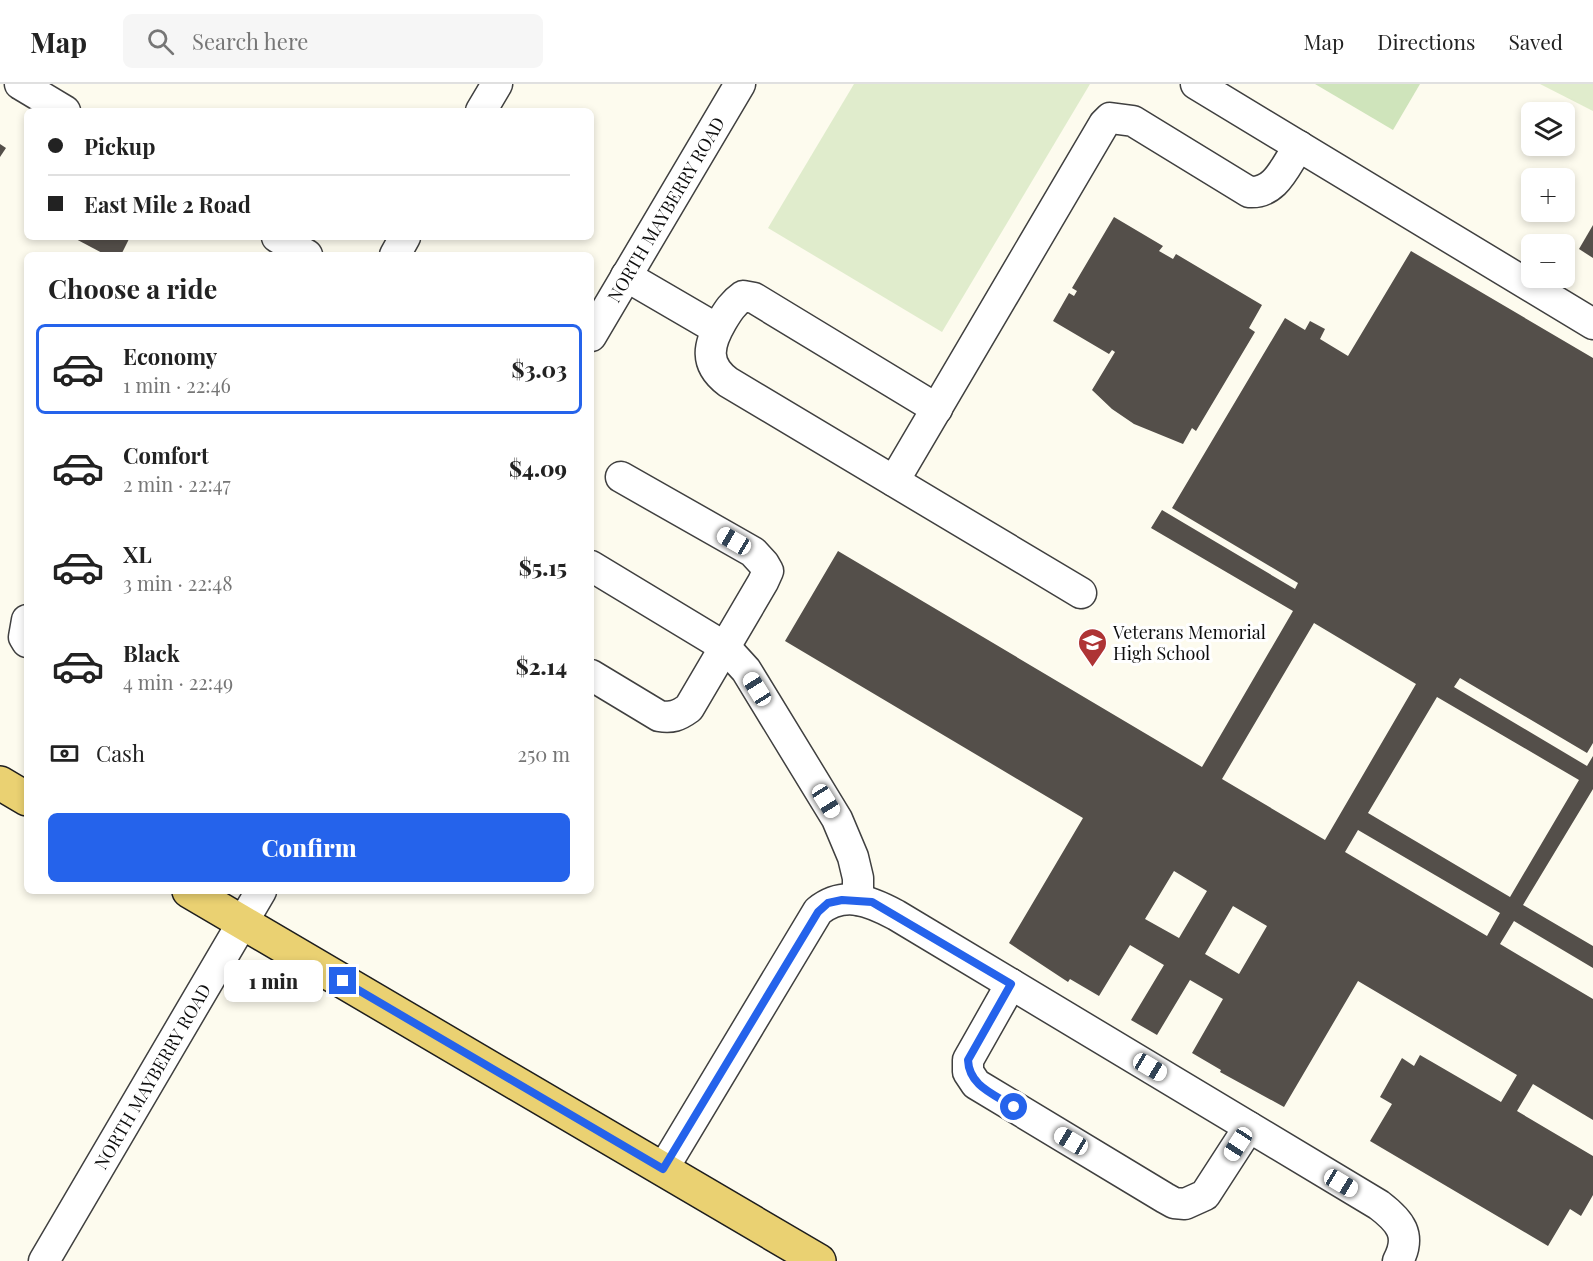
<!DOCTYPE html>
<html lang="en">
<head>
<meta charset="utf-8">
<style>
  body { margin:0; font-family:"Playfair Display",serif; background:#f6f6f6; color:#222; height:100vh; display:flex; flex-direction:column; font-size:22px; white-space:nowrap }
  * { box-sizing:border-box; margin:0 }
  p { font-size:20px; color:#767676 }
  .icon { flex:none; width:33px; height:33px; fill:none; stroke:currentColor; stroke-width:2; stroke-linecap:round; stroke-linejoin:round }
  .map { position:relative; flex:1; overflow:hidden }
  .side { position:absolute; left:24px; top:168px; width:570px; height:642px; display:flex; flex-direction:column; background:#fff; border-radius:9px; box-shadow:0 3px 9px #0003 }
  .side>* { flex:none }
  .banner { position:absolute; left:24px; top:24px; width:570px; height:132px; border-radius:9px; box-shadow:0 3px 9px #0003; display:grid; align-content:center; height:132px; padding:0 24px; background:#fff }
  .buttons { position:absolute; left:1521px; top:18px; display:grid; gap:12px }
  .buttons a { display:grid; place-items:center; width:54px; height:54px; border-radius:9px; background:#fff; box-shadow:0 3px 9px #0003; font-size:30px }
  .end { position:absolute; width:27px; height:27px; margin:-14px; border:8px solid #2563eb; background:#fff; box-shadow:0 0 0 3px #fff }
  .from { border-radius:50% }
  .bubble { position:absolute; height:42px; border-radius:9px; background:#fff; box-shadow:0 3px 9px #0003; font-size:20px; font-weight:800; line-height:42px; text-align:center }
  .car { position:absolute; width:18px; height:36px; margin:-18px -9px; border-radius:8px; box-shadow:0 0 4px 2px #0007; background:linear-gradient(#fff 24%,#345 0 40%,#fff 0 76%,#345 0 86%,#fff 0) }
  .banner b { display:flex; align-items:center; gap:21px; height:57px; font-size:22px }
  .banner b+b { border-top:2px solid #e0e0e0 }
  .banner i { width:15px; height:15px; background:#222 }
  ul { padding:0; list-style:none }
  li { display:flex; align-items:center; gap:18px; height:90px; margin:0 12px 9px; padding:0 12px; border:3px solid transparent; border-radius:9px }
  li div { flex:1 }
  li b { display:block; font-size:22px }
  li em { font-style:normal; font-weight:800 }
  li.active { border-color:#2563eb }
  li>.icon { width:54px; height:54px; stroke-width:1.5 }
  h2 { padding:0 24px; font-size:27px; line-height:72px }
  .pay { display:flex; align-items:center; gap:15px; height:66px; padding:0 24px; font-size:22px }
  .pay p { margin-inline-start:auto }
  .primary-button { display:flex; gap:12px; margin-top:auto; padding:12px 24px }
  .primary-button a { flex:1; height:69px; border-radius:9px; background:#2563eb; color:#fff; font-size:24px; font-weight:800; line-height:69px; text-align:center }
  header { display:flex; align-items:center; gap:36px; box-sizing:border-box; height:84px; padding:0 30px; background:#fff; border-bottom:2px solid #e0e0e0 }
  header strong { font-size:28px }
  nav { display:flex; gap:33px; margin-inline-start:auto; font-size:21px }
  .search { width:420px; height:54px; background:#f6f6f6; display:flex; align-items:center; gap:15px; box-sizing:border-box; padding:0 21px; border-radius:9px; color:#767676; font-size:22px }
  .map>svg:first-child { display:block }
  .green { fill:#cfe4bb }
  .pitch { fill:#e0eccc }
  .building { fill:#544f4a; fill-rule:evenodd }
  .lines { fill:none; stroke-linecap:round; stroke-linejoin:round }
  .minor-casing { stroke:#404040; stroke-width:33 }
  .major-casing { stroke:#1e1e1e; stroke-width:36 }
  .minor { stroke:#fff; stroke-width:30 }
  .major { stroke:#ead172; stroke-width:33 }
  .route { stroke:#2563eb; stroke-width:8 }
  .labels { text-anchor:middle; dominant-baseline:central; stroke-width:6; stroke-linejoin:round; paint-order:stroke }
  .street-label { font-size:18px; fill:#0d0d0d; stroke:#fff }
  .poi-label { font-size:18px; fill:#0d0d0d; stroke:#fff; text-anchor:start }
</style>
</head>
<body>
<header>
<strong>Map</strong>
<div class="search"><svg class="icon" aria-label="search" viewBox="0 0 24 24"><circle cx="10" cy="10" r="6"/><path d="M15 15l6 6"/></svg>Search here</div>
<nav><a>Map</a><a>Directions</a><a>Saved</a></nav>
</header>
<div class="map">
<svg width="1593" height="1177" viewBox="0 0 1593 1177">
  <rect width="100%" height="100%" fill="#fdfbee"/>
  <!-- green -->
  <polygon class="green" points="1315,0 1420,0 1393,46"/>
  <!-- pitch -->
  <g class="pitch">
    <polygon points="854,0 1090,0 942,248 768,144"/>
    <polygon points="1540,0 1593,0 1593,27 1591,26"/>
  </g>
  <!-- building -->
  <g class="building">
    <polygon points="0,60 6,64 0,73"/>
    <polygon points="1114,133 1163,162 1159,167 1173,175 1176,170 1262,221 1249,244 1255,248 1196,347 1192,344 1183,360 1134,340 1112,325 1092,306 1115,268 1112,266 1109,270 1053,237 1069,209 1074,212 1077,207 1072,204"/>
    <polygon points="1593,141 1593,174 1579,165"/>
    <polygon points="72,153 130,153 121,171 106,171"/>
    <path d="M 1411,167 L 1593,274 L 1593,659 L 1587,669 L 1460,594 L 1454,603 L 1587,682 L 1593,672 L 1593,705 L 1523,821 L 1593,862 L 1593,884 L 1514,837 L 1500,860 L 1593,915 L 1593,1036 L 1533,1000 L 1517,1027 L 1593,1072 L 1593,1111 L 1581,1132 L 1570,1125 L 1548,1162 L 1370,1057 L 1392,1020 L 1380,1013 L 1402,974 L 1414,982 L 1420,971 L 1501,1018 L 1517,991 L 1358,897 L 1284,1023 L 1220,988 L 1221,986 L 1192,969 L 1223,915 L 1190,896 L 1157,951 L 1131,936 L 1164,881 L 1130,861 L 1099,912 L 1070,895 L 1068,898 L 1009,859 L 1083,734 L 785,557 L 838,467 L 1202,683 L 1293,527 L 1151,444 L 1162,426 L 1295,505 L 1298,499 L 1172,424 L 1285,234 L 1305,246 L 1310,237 L 1325,245 L 1320,255 L 1348,272 ZM 1314,539 L 1416,600 L 1325,756 L 1222,695 ZM 1437,613 L 1579,696 L 1510,813 L 1368,729 ZM 1358,746 L 1500,829 L 1487,852 L 1345,768 ZM 1174,787 L 1207,807 L 1179,854 L 1145,835 ZM 1233,822 L 1267,842 L 1239,890 L 1205,870 Z"/>
  </g>
  <g class="lines">
    <defs>
      <g id="minor">
        <polyline points="20,0 65,27"/>
        <polyline points="1196,0 1593,240"/>
        <polyline points="481,27 497,0"/>
        <polyline points="277,153 307,171"/>
        <polyline points="395,171 405,153"/>
        <polyline points="626,192 717,245"/>
        <path id="s1" d="M 591,252 L 740,0"/>
        <path d="M 937,325 L 754,214 L 743,212 C 733,219 728,227 722,237 C 708,261 704,280 728,298 L 1081,509"/>
        <path d="M 894,397 L 1104,40 L 1110,34 L 1133,37 L 1249,108 C 1276,110 1285,82 1299,62"/>
        <polyline points="591,482 725,563 746,586 837,735 853,773 858,794 858,816"/>
        <polyline points="27,536 24,553 27,558"/>
        <path d="M 591,591 L 659,632 C 672,634 678,632 689,624 L 763,498 L 768,487 L 764,480 L 753,468 L 621,393"/>
        <polyline points="1011,900 968,976 968,988 976,1000 1165,1114 1174,1119 1185,1120 1205,1111 1249,1043"/>
        <path d="M 663,1085 L 818,827 C 844,806 870,817 896,831 L 1379,1121 C 1400,1137 1412,1151 1398,1177"/>
        <path id="s2" d="M 44,1177 L 261,807"/>
      </g>
      <g id="major">
        <polyline points="0,699 27,715"/>
        <polyline points="189,807 819,1177"/>
      </g>
    </defs>
    <!-- minor casing -->
    <use href="#minor" class="minor-casing"/>
    <!-- major casing -->
    <use href="#major" class="major-casing"/>
    <!-- minor -->
    <use href="#minor" class="minor"/>
    <!-- major -->
    <use href="#major" class="major"/>
  </g>
  <g class="lines">
    <!-- route -->
    <path class="route" d="M 343,897 L 663,1085 L 818,828 L 828,819 L 842,816 L 872,818 L 1011,900 L 968,976 C 969,1002 994,1010 1014,1023"/>
  </g>
  <!-- icons -->
  <defs>
    <symbol id="school-pin" viewBox="-11 -11 22 30"><path d="M0 17L-7.5 6A9.5 9.5 0 1 1 7.5 6Z" fill="#ae3435" stroke="#fff"/><path d="M0-5L7-2L0 1L-7-2ZM-4 1L0 2.5L4 1V4Q0 6-4 4Z" fill="#fff"/></symbol>
  </defs>
  <g fill-rule="evenodd">
    <use href="#school-pin" x="1076" y="542" width="33" height="45"/>
  </g>
  <g class="labels">
    <!-- street labels -->
    <g class="street-label">
      <text stroke="none"><textPath href="#s1" startOffset="147">NORTH MAYBERRY ROAD</textPath></text>
      <text stroke="none"><textPath href="#s2" startOffset="214">NORTH MAYBERRY ROAD</textPath></text>
    </g>
    <!-- poi labels -->
    <g class="poi-label">
      <text x="1113" y="548">Veterans Memorial<tspan x="1113" dy="21">High School</tspan></text>
    </g>
  </g>
</svg>
<div class="buttons">
<a><svg class="icon" aria-label="layers" viewBox="0 0 24 24"><path d="M12 4l9 5-9 5-9-5zM3 14l9 5 9-5"/></svg></a>
<a>+</a>
<a>−</a>
</div>
<i class="end from" style="left:1014px;top:1023px"></i>
<i class="end" style="left:343px;top:897px"></i>
<div class="bubble" style="left:224px;top:876px;width:99px">1 min</div>
<i class="car" style="left:734px;top:457px;rotate:300deg"></i>
<i class="car" style="left:757px;top:605px;rotate:328deg"></i>
<i class="car" style="left:826px;top:717px;rotate:148deg"></i>
<i class="car" style="left:1150px;top:983px;rotate:121deg"></i>
<i class="car" style="left:1071px;top:1057px;rotate:301deg"></i>
<i class="car" style="left:1238px;top:1060px;rotate:213deg"></i>
<i class="car" style="left:1341px;top:1099px;rotate:121deg"></i>
<div class="banner">
<b><i class="from"></i>Pickup</b>
<b><i></i>East Mile 2 Road</b>
</div>
<section class="side">
<h2>Choose a ride</h2>
<ul>
<li class="active"><svg class="icon" aria-label="car" viewBox="0 0 24 24"><path d="M5 17H2v-5l4-1 3-4h7l3 4 3 1v5h-3M9 17h6M6 11h13"/><circle cx="7" cy="17" r="2"/><circle cx="17" cy="17" r="2"/></svg><div><b>Economy</b><p>1 min · 22:46</p></div><em>$3.03</em></li>
<li><svg class="icon" aria-label="car" viewBox="0 0 24 24"><path d="M5 17H2v-5l4-1 3-4h7l3 4 3 1v5h-3M9 17h6M6 11h13"/><circle cx="7" cy="17" r="2"/><circle cx="17" cy="17" r="2"/></svg><div><b>Comfort</b><p>2 min · 22:47</p></div><em>$4.09</em></li>
<li><svg class="icon" aria-label="car" viewBox="0 0 24 24"><path d="M5 17H2v-5l4-1 3-4h7l3 4 3 1v5h-3M9 17h6M6 11h13"/><circle cx="7" cy="17" r="2"/><circle cx="17" cy="17" r="2"/></svg><div><b>XL</b><p>3 min · 22:48</p></div><em>$5.15</em></li>
<li><svg class="icon" aria-label="car" viewBox="0 0 24 24"><path d="M5 17H2v-5l4-1 3-4h7l3 4 3 1v5h-3M9 17h6M6 11h13"/><circle cx="7" cy="17" r="2"/><circle cx="17" cy="17" r="2"/></svg><div><b>Black</b><p>4 min · 22:49</p></div><em>$2.14</em></li>
</ul>
<div class="pay"><svg class="icon" aria-label="cash" viewBox="0 0 24 24"><path d="M3 7h18v10H3z"/><circle cx="12" cy="12" r="2"/></svg>Cash<p>250 m</p></div>
<div class="primary-button"><a>Confirm</a></div>
</section>
</div>
</body>
</html>
